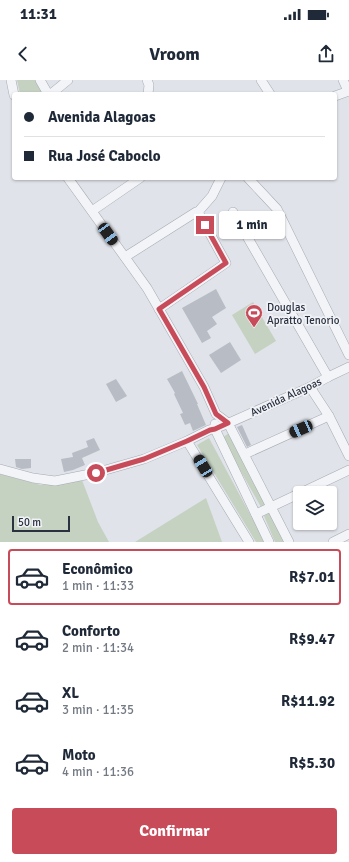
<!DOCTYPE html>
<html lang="pt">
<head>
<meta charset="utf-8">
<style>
  body { margin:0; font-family:Signika,sans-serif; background:#f6f6f7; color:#1f2937; height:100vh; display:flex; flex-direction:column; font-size:15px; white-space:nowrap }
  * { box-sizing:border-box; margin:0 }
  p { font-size:13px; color:#747a83 }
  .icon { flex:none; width:22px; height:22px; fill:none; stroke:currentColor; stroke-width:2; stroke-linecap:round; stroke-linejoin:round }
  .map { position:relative; height:462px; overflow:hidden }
  .drawer { display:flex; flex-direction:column; background:#fff; flex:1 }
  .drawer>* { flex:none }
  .hud { position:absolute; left:12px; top:12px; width:325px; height:88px; border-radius:4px; box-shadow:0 1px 3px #0004; display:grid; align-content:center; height:88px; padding:0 12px; background:#fff }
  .tools { position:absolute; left:293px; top:406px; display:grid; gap:8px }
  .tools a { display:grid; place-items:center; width:44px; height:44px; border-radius:4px; background:#fff; box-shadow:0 1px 3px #0004; font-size:20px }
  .scale { position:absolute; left:12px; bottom:10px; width:58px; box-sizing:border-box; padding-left:4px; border:2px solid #2a313f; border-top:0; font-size:11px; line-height:14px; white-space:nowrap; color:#2a313f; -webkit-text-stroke:3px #f0f2f6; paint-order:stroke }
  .end { position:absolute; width:18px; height:18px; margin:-9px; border:5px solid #c84b59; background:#fff; box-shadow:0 0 0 2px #fff }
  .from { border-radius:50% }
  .bubble { position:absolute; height:28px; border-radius:4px; background:#fff; box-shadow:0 1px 3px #0004; font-size:13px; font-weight:700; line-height:28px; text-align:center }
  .car { position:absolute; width:12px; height:24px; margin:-12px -6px; border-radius:5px; box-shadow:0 0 3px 1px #0007; background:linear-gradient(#222 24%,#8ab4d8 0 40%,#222 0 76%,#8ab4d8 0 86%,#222 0) }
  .hud b { display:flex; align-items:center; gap:14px; height:38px; font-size:15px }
  .hud b+b { border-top:1px solid #e0e1e3 }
  .hud i { width:10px; height:10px; background:#1f2937 }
  ul { padding:7px 0 0; list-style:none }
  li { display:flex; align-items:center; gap:12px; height:56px; margin:0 8px 6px; padding:0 4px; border:2px solid transparent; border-radius:4px }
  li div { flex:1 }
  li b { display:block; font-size:15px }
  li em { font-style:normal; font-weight:700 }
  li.selected { border-color:#c84b59 }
  li>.icon { width:36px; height:36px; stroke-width:1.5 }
  .primary-button { display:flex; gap:8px; margin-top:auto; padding:8px 12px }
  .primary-button a { flex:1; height:46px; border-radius:4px; background:#c84b59; color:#fff; font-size:16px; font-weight:700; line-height:46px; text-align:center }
  .status { display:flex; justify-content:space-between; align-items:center; height:28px; padding:0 20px; background:#fff; direction:ltr }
  .status svg { height:11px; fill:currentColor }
  header { display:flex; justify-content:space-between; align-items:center; height:52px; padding:0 12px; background:#fff; font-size:18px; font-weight:700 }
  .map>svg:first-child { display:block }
  .green { fill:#c5d2c2 }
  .building { fill:#b8bcc5 }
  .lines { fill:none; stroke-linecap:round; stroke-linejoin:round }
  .minor-casing { stroke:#a6aab3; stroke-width:10 }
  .minor { stroke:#f3f4f7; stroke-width:9 }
  .route { stroke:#c84b59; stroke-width:5 }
  .labels { text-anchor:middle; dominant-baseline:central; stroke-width:3.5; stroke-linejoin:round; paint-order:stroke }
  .poi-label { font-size:11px; fill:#2a313f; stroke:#f0f2f6; text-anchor:start }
  .street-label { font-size:11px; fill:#2a313f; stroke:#f0f2f6 }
</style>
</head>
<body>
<div class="status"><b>11:31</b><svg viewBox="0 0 49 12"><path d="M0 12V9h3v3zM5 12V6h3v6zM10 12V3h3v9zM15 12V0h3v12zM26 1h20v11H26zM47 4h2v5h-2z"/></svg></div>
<header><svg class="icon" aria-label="back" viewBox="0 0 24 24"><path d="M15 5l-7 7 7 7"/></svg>Vroom<svg class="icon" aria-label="share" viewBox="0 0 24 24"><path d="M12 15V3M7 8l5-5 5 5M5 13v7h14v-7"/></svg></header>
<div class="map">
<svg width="349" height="462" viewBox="0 0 349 462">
  <rect width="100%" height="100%" fill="#e0e3e9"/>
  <!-- green -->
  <g class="green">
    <polygon points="17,0 36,0 45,14 20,14"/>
    <polygon points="253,222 276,261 255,274 232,235"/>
    <polygon points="229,353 267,423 261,427 222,358"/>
    <polygon points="209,358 265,462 256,462 197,365"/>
    <polygon points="0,394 41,405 82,400 98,442 109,462 0,462"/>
    <polygon points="206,418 222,462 135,462"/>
    <polygon points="271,432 285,462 275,462 264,436"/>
  </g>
  <!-- building -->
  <g class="building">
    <polygon points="216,209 226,228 212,237 217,244 207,251 211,258 202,263 182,228"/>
    <polygon points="230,262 241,280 221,293 209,275"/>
    <polygon points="182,291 198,324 197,324 206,345 193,351 190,343 185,345 180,334 183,333 174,314 175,313 167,299"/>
    <polygon points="116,299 127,316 116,322 106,304"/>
    <polygon points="242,345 251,365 247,367 237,347"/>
    <polygon points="94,358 100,370 82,378 85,385 73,390 64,392 61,379 73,377 72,373 88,367 86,361"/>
    <polygon points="15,379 31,379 31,388 22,389 16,387"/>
  </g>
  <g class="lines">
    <defs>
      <g id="minor">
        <polyline points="11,0 14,15"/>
        <polyline points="40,0 48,14"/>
        <polyline points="147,0 149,5 148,14"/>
        <polyline points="261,0 270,14"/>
        <polyline points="343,0 348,11"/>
        <polyline points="51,14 68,0"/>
        <polyline points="335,16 349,11"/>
        <polyline points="68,98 147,208 204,307 216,334 228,343 289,462"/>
        <polyline points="248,98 277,129 349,275"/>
        <polyline points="92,131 140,98"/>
        <polyline points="198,132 212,116 221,98"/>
        <polyline points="233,132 328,297"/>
        <polyline points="125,177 196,132 198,132 226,183 159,229"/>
        <polyline points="310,307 329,336 349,376"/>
        <polyline points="215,344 215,349 269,462"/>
        <polyline points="187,361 249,462"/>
        <polyline points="245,374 329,336"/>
        <polyline points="0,389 33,398 55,401 95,393 144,379 187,361 209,350 222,346 310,307 328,297 349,287"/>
        <polyline points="256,434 349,390"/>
        <polyline points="333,462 349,454"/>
      </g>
    </defs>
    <!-- minor casing -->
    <use href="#minor" class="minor-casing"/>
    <!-- minor -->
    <use href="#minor" class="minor"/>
  </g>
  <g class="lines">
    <!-- route -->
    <polyline class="route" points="96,393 144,379 187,361 210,350 215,349 228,343 216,334 204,307 159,229 226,183 205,145"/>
  </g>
  <!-- icons -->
  <defs>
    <symbol id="stadium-pin" viewBox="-11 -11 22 30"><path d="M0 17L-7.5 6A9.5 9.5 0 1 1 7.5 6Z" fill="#c84b59" stroke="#f0f2f6"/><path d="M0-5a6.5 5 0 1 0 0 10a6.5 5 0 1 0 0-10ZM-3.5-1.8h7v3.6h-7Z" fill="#fff"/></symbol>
  </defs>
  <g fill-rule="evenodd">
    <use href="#stadium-pin" x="244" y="223" width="20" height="27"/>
  </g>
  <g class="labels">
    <!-- poi labels -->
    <g class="poi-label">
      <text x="267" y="227">Douglas<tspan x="267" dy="13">Apratto Tenorio</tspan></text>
    </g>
    <!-- street labels -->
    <g class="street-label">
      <text transform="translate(286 317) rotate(-25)">Avenida Alagoas</text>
    </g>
  </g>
</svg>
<div class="tools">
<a><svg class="icon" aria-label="layers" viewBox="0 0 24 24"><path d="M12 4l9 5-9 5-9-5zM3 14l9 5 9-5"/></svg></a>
</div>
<div class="scale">50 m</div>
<i class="end from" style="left:96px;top:393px"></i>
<i class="end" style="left:205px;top:145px"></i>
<div class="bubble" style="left:219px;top:131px;width:66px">1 min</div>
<i class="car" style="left:108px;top:154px;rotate:144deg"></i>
<i class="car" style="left:301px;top:349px;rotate:246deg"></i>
<i class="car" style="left:203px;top:386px;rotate:329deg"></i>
<div class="hud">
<b><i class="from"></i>Avenida Alagoas</b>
<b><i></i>Rua José Caboclo</b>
</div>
</div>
<section class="drawer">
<ul>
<li class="selected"><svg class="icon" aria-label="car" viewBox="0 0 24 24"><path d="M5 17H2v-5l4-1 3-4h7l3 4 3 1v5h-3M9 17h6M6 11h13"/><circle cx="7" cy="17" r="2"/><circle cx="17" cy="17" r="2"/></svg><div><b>Econômico</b><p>1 min · 11:33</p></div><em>R$7.01</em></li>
<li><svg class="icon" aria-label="car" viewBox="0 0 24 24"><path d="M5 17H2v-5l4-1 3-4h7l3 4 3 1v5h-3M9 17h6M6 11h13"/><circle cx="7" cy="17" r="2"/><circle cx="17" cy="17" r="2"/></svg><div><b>Conforto</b><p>2 min · 11:34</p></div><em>R$9.47</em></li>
<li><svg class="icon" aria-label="car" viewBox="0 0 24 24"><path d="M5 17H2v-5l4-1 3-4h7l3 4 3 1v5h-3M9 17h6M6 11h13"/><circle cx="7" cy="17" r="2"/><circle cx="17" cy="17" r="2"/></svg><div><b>XL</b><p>3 min · 11:35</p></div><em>R$11.92</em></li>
<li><svg class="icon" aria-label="car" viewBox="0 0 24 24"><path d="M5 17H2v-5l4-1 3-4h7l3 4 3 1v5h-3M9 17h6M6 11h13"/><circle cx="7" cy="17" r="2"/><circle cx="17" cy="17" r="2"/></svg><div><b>Moto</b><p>4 min · 11:36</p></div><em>R$5.30</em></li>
</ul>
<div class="primary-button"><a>Confirmar</a></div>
</section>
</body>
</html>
